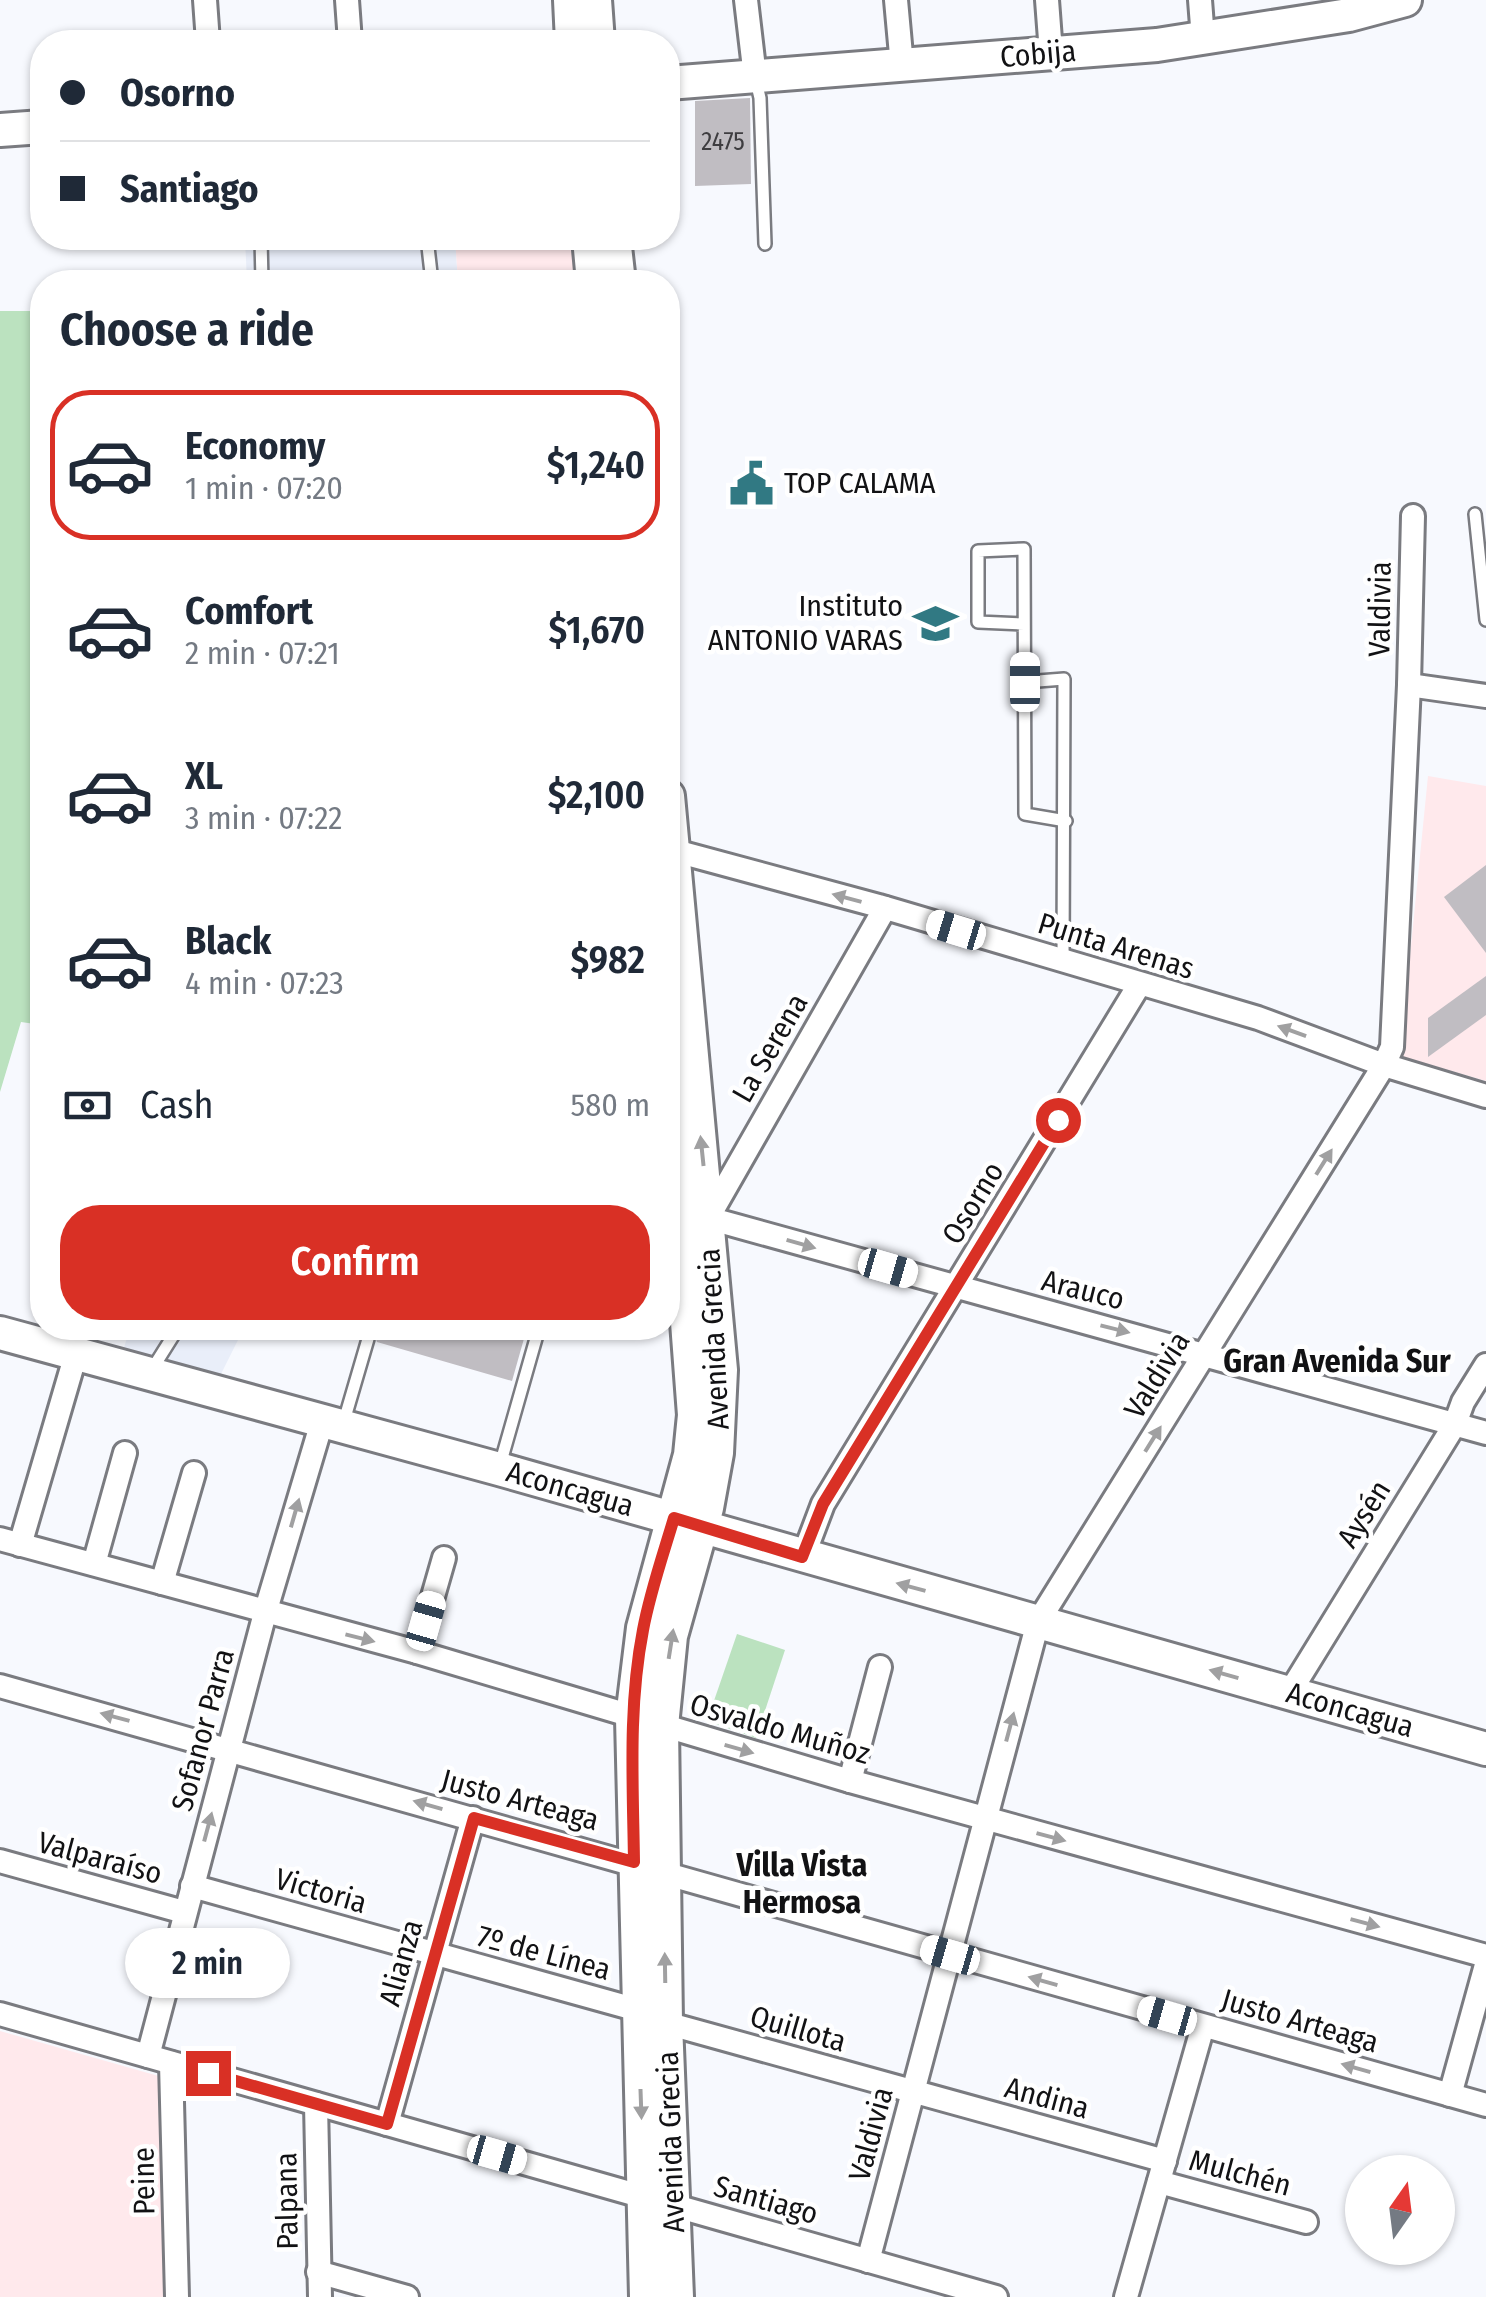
<!DOCTYPE html>
<html lang="en">
<head>
<meta charset="utf-8">
<style>
  body { margin:0; font-family:"Fira Sans Condensed",sans-serif; background:#f6f6f7; color:#1f2937; height:100vh; display:flex; flex-direction:column; font-size:38px; white-space:nowrap }
  * { box-sizing:border-box; margin:0 }
  p { font-size:32px; color:#747a83 }
  .icon { flex:none; width:55px; height:55px; fill:none; stroke:currentColor; stroke-width:2; stroke-linecap:round; stroke-linejoin:round }
  .map { position:relative; flex:1; overflow:hidden }
  .details { position:absolute; left:30px; top:270px; width:650px; height:1070px; display:flex; flex-direction:column; background:#fff; border-radius:40px; box-shadow:0 2px 8px #0004 }
  .details>* { flex:none }
  .guide { position:absolute; left:30px; top:30px; width:650px; height:220px; border-radius:40px; box-shadow:0 2px 8px #0004; display:grid; align-content:center; height:220px; padding:0 30px; background:#fff }
  .needle { width:65px; rotate:14deg }
  .tools { position:absolute; left:1345px; top:2155px; display:grid; gap:20px }
  .tools a { display:grid; place-items:center; width:110px; height:110px; border-radius:50%; background:#fff; box-shadow:0 2px 8px #0004; font-size:50px }
  .end { position:absolute; width:45px; height:45px; margin:-22px; border:12px solid #d93025; background:#fff; box-shadow:0 0 0 5px #fff }
  .from { border-radius:50% }
  .bubble { position:absolute; height:70px; border-radius:35px; background:#fff; box-shadow:0 2px 8px #0004; font-size:32px; font-weight:600; line-height:70px; text-align:center }
  .car { position:absolute; width:30px; height:60px; margin:-30px -15px; border-radius:12px; box-shadow:0 0 8px 2px #0007; background:linear-gradient(#fff 24%,#345 0 40%,#fff 0 76%,#345 0 86%,#fff 0) }
  .guide b { display:flex; align-items:center; gap:35px; height:95px; font-size:38px }
  .guide b+b { border-top:2px solid #e0e1e3 }
  .guide i { width:25px; height:25px; background:#1f2937 }
  ul { padding:0; list-style:none }
  li { display:flex; align-items:center; gap:30px; height:150px; margin:0 20px 15px; padding:0 10px; border:5px solid transparent; border-radius:40px }
  li div { flex:1 }
  li b { display:block; font-size:38px }
  li em { font-style:normal; font-weight:600 }
  li.on { border-color:#d93025 }
  li>.icon { width:90px; height:90px; stroke-width:1.5 }
  h2 { padding:0 30px; font-size:45px; line-height:120px }
  .pay { display:flex; align-items:center; gap:25px; height:110px; padding:0 30px; font-size:38px }
  .pay p { margin-inline-start:auto }
  .action { display:flex; gap:20px; margin-top:auto; padding:20px 30px }
  .action a { flex:1; height:115px; border-radius:40px; background:#d93025; color:#fff; font-size:40px; font-weight:600; line-height:115px; text-align:center }
  .map>svg:first-child { display:block }
  .built { fill:#e9eef9 }
  .education { fill:#ffe9ec }
  .green { fill:#bbe2bf }
  .building { fill:#c0bdc2 }
  .lines { fill:none; stroke-linecap:round; stroke-linejoin:round }
  .lane-casing { stroke:#7a7b80; stroke-width:16 }
  .street-casing { stroke:#7a7b80; stroke-width:28 }
  .secondary-casing { stroke:#7a7b80; stroke-width:38 }
  .lane { stroke:#fff; stroke-width:11 }
  .street { stroke:#fff; stroke-width:22 }
  .secondary { stroke:#fff; stroke-width:32 }
  .oneway { fill:#a0a0a1 }
  .route { stroke:#d93025; stroke-width:12 }
  .labels { text-anchor:middle; dominant-baseline:central; stroke-width:9; stroke-linejoin:round; paint-order:stroke }
  .number-label { font-size:25px; fill:#3e3d40 }
  .street-label { font-size:30px; fill:#121214; stroke:#fff }
  .poi-label { font-size:30px; fill:#121214; stroke:#fff; text-anchor:start }
  .neighbourhood-label { font-size:32px; font-weight:bold; fill:#121214; stroke:#fff }
</style>
</head>
<body>
<div class="map">
<svg width="1486" height="2297" viewBox="0 0 1486 2297">
  <rect width="100%" height="100%" fill="#f7f9fe"/>
  <!-- built -->
  <g class="built">
    <polygon points="245,238 455,238 458,282 247,282"/>
    <polygon points="130,1328 244,1328 219,1378 123,1351"/>
  </g>
  <!-- education -->
  <g class="education">
    <polygon points="455,238 577,238 581,282 458,282"/>
    <polygon points="1428,776 1486,786 1486,1081 1400,1056"/>
    <polygon points="0,2031 162,2077 167,2297 0,2297"/>
  </g>
  <!-- green -->
  <g class="green">
    <polygon points="0,311 42,311 42,1025 21,1022 0,1092"/>
    <polygon points="737,1634 785,1650 756,1738 707,1721"/>
  </g>
  <!-- building -->
  <g class="building">
    <polygon points="750,98 751,184 695,186 695,101"/>
    <polygon points="1486,865 1486,953 1444,897"/>
    <polygon points="1486,976 1486,1015 1428,1057 1428,1018"/>
    <polygon points="344,1328 527,1328 512,1381 377,1342 372,1330 365,1330 359,1336 343,1332"/>
  </g>
  <g class="lines">
    <defs>
      <g id="lane">
        <polyline points="756,81 760,98 765,244"/>
        <polyline points="261,238 262,282"/>
        <polyline points="427,238 432,282"/>
        <polyline points="1475,514 1486,620"/>
        <polyline points="1024,624 978,622 978,551 1024,549 1025,814 1066,821"/>
        <polyline points="1025,682 1064,679 1063,961"/>
        <polyline points="151,1371 178,1328"/>
        <polyline points="344,1421 368,1339"/>
        <polyline points="500,1465 539,1328"/>
      </g>
      <g id="street">
        <polyline points="205,0 208,42"/>
        <polyline points="347,0 350,42"/>
        <polyline points="746,0 755,77"/>
        <polyline points="896,0 902,66"/>
        <polyline points="1047,0 1051,53"/>
        <polyline points="1200,0 1203,39"/>
        <polyline points="1409,685 1486,696"/>
        <polyline points="668,849 879,906 1258,1018 1384,1065 1486,1096"/>
        <path d="M 698,1208 L 708,1218 C 967,1290 1227,1359 1486,1433"/>
        <polyline points="708,1218 885,908"/>
        <polyline points="0,1539 417,1652 850,1781 1486,1956"/>
        <polyline points="20,1545 76,1354"/>
        <polyline points="803,1557 823,1504 1139,985"/>
        <polyline points="94,1564 125,1453"/>
        <polyline points="162,1583 194,1473"/>
        <polyline points="417,1652 444,1558"/>
        <polyline points="0,1686 1486,2105"/>
        <polyline points="1290,1692 1455,1424 1463,1402 1486,1365"/>
        <polyline points="850,1781 880,1667"/>
        <polyline points="0,1861 184,1912"/>
        <polyline points="192,1886 638,2010"/>
        <polyline points="0,2014 996,2297"/>
        <polyline points="666,2023 1165,2161"/>
        <polyline points="148,2056 265,1613 322,1422"/>
        <polyline points="171,2063 177,2297"/>
        <polyline points="1450,2095 1486,1965"/>
        <polyline points="316,2104 320,2297"/>
        <polyline points="387,2124 473,1818"/>
        <polyline points="1159,2182 1306,2222"/>
        <polyline points="868,2261 1038,1622 1384,1065 1392,1047 1409,685 1413,516"/>
        <polyline points="318,2272 407,2297"/>
        <polyline points="1126,2297 1203,2026"/>
      </g>
      <g id="secondary">
        <polyline points="570,0 572,42"/>
        <polyline points="595,0 598,42"/>
        <polyline points="668,83 1157,45 1349,15 1405,0"/>
        <polyline points="0,130 42,127"/>
        <polyline points="589,238 593,282"/>
        <polyline points="614,238 619,282"/>
        <polyline points="668,796 721,1370 717,1453 707,1508 671,1636 662,1726 666,2023 677,2297"/>
        <polyline points="0,1333 499,1469 1486,1749"/>
        <polyline points="646,2297 632,1718 643,1628 690,1455 694,1415 668,1070"/>
      </g>
    </defs>
    <!-- lane casing -->
    <use href="#lane" class="lane-casing"/>
    <!-- street casing -->
    <use href="#street" class="street-casing"/>
    <!-- secondary casing -->
    <use href="#secondary" class="secondary-casing"/>
    <!-- lane -->
    <use href="#lane" class="lane"/>
    <!-- street -->
    <use href="#street" class="street"/>
    <!-- secondary -->
    <use href="#secondary" class="secondary"/>
  </g>
  <!-- one-way arrows -->
  <defs><path id="oneway-solid" d="M-6-.8H1V-3.2L6.5 0L1 3.2V.8H-6Z" transform="scale(2.5)"/></defs>
  <g class="oneway">
    <use href="#oneway-solid" transform="translate(847 898) rotate(-165)"/>
    <use href="#oneway-solid" transform="translate(1292 1031) rotate(-160)"/>
    <use href="#oneway-solid" transform="translate(702 1151) rotate(-96)"/>
    <use href="#oneway-solid" transform="translate(1324 1162) rotate(-58)"/>
    <use href="#oneway-solid" transform="translate(801 1244) rotate(16)"/>
    <use href="#oneway-solid" transform="translate(1115 1329) rotate(14)"/>
    <use href="#oneway-solid" transform="translate(1153 1439) rotate(-58)"/>
    <use href="#oneway-solid" transform="translate(295 1513) rotate(-74)"/>
    <use href="#oneway-solid" transform="translate(911 1587) rotate(-165)"/>
    <use href="#oneway-solid" transform="translate(360 1638) rotate(14)"/>
    <use href="#oneway-solid" transform="translate(671 1644) rotate(-81)"/>
    <use href="#oneway-solid" transform="translate(1224 1674) rotate(-164)"/>
    <use href="#oneway-solid" transform="translate(115 1717) rotate(-165)"/>
    <use href="#oneway-solid" transform="translate(1010 1727) rotate(-75)"/>
    <use href="#oneway-solid" transform="translate(739 1749) rotate(16)"/>
    <use href="#oneway-solid" transform="translate(428 1805) rotate(-164)"/>
    <use href="#oneway-solid" transform="translate(208 1827) rotate(-75)"/>
    <use href="#oneway-solid" transform="translate(1051 1837) rotate(15)"/>
    <use href="#oneway-solid" transform="translate(1365 1923) rotate(15)"/>
    <use href="#oneway-solid" transform="translate(665 1968) rotate(-91)"/>
    <use href="#oneway-solid" transform="translate(1043 1981) rotate(-164)"/>
    <use href="#oneway-solid" transform="translate(1356 2068) rotate(-164)"/>
    <use href="#oneway-solid" transform="translate(641 2104) rotate(88)"/>
  </g>
  <g class="lines">
    <!-- route -->
    <path class="route" d="M 208,2073 L 387,2124 L 474,1818 L 634,1862 C 633,1785 628,1707 643,1630 C 650,1592 663,1555 674,1518 L 802,1557 L 823,1504 L 1058,1120"/>
  </g>
  <!-- icons -->
  <defs>
    <symbol id="civic-bare" viewBox="-9 -9 18 18"><path d="M-.6-6.5H3V-4.5H.6V-3L4-1V1h2V6H-6V1h2V-1L-.6-3ZM-1.2 2.5V6h2.4V2.5Z" fill="#317983" stroke="#fff" stroke-width="2.5" paint-order="stroke"/></symbol>
    <symbol id="school-bare" viewBox="-9 -9 18 18"><path d="M0-5L7-2L0 1L-7-2ZM-4 1L0 2.5L4 1V4Q0 6-4 4Z" fill="#317983" stroke="#fff" stroke-width="2.5" paint-order="stroke"/></symbol>
  </defs>
  <g fill-rule="evenodd">
    <use href="#civic-bare" x="720" y="452" width="63" height="63"/>
    <use href="#school-bare" x="904" y="592" width="63" height="63"/>
  </g>
  <g class="labels">
    <!-- number labels -->
    <g class="number-label">
      <text x="723" y="142">2475</text>
    </g>
    <!-- street labels -->
    <g class="street-label">
      <text transform="translate(1038 54) rotate(-5)">Cobija</text>
      <text transform="translate(1380 609) rotate(-89)">Valdivia</text>
      <text transform="translate(1116 946) rotate(17)">Punta Arenas</text>
      <text transform="translate(770 1048) rotate(-60)">La Serena</text>
      <text transform="translate(973 1203) rotate(-59)">Osorno</text>
      <text transform="translate(1083 1290) rotate(14)">Arauco</text>
      <text transform="translate(714 1339) rotate(-93)">Avenida Grecia</text>
      <text transform="translate(1157 1375) rotate(-58)">Valdivia</text>
      <text transform="translate(570 1489) rotate(16)">Aconcagua</text>
      <text transform="translate(1364 1514) rotate(-58)">Aysén</text>
      <text transform="translate(1350 1710) rotate(16)">Aconcagua</text>
      <text transform="translate(780 1729) rotate(16)">Osvaldo Muñoz</text>
      <text transform="translate(203 1730) rotate(-75)">Sofanor Parra</text>
      <text transform="translate(520 1800) rotate(15)">Justo Arteaga</text>
      <text transform="translate(100 1858) rotate(15)">Valparaíso</text>
      <text transform="translate(321 1891) rotate(16)">Victoria</text>
      <text transform="translate(544 1953) rotate(15)">7º de Línea</text>
      <text transform="translate(401 1963) rotate(-74)">Alianza</text>
      <text transform="translate(1300 2021) rotate(16)">Justo Arteaga</text>
      <text transform="translate(798 2029) rotate(16)">Quillota</text>
      <text transform="translate(1047 2098) rotate(15)">Andina</text>
      <text transform="translate(871 2134) rotate(-75)">Valdivia</text>
      <text transform="translate(671 2142) rotate(-92)">Avenida Grecia</text>
      <text transform="translate(1240 2173) rotate(15)">Mulchén</text>
      <text transform="translate(144 2181) rotate(-91)">Peine</text>
      <text transform="translate(766 2200) rotate(16)">Santiago</text>
      <text transform="translate(287 2201) rotate(-91)">Palpana</text>
    </g>
    <!-- poi labels -->
    <g class="poi-label">
      <text x="784" y="483">TOP CALAMA</text>
      <text x="903" y="606" text-anchor="end">Instituto<tspan x="903" dy="34">ANTONIO VARAS</tspan></text>
    </g>
    <!-- neighbourhood labels -->
    <g class="neighbourhood-label">
      <text x="1337" y="1361">Gran Avenida Sur</text>
      <text x="802" y="1865">Villa Vista<tspan x="802" dy="37">Hermosa</tspan></text>
    </g>
  </g>
</svg>
<div class="tools">
<a><svg class="needle" viewBox="-14 -14 28 28"><path d="M0-13l5 13h-10z" fill="#e53935"/><path d="M0 13l5-13h-10z" fill="#747a83"/></svg></a>
</div>
<i class="end from" style="left:1058px;top:1120px"></i>
<i class="end" style="left:208px;top:2073px"></i>
<div class="bubble" style="left:125px;top:1928px;width:165px">2 min</div>
<i class="car" style="left:1025px;top:682px;rotate:0deg"></i>
<i class="car" style="left:956px;top:930px;rotate:287deg"></i>
<i class="car" style="left:888px;top:1268px;rotate:106deg"></i>
<i class="car" style="left:426px;top:1621px;rotate:16deg"></i>
<i class="car" style="left:950px;top:1955px;rotate:286deg"></i>
<i class="car" style="left:1167px;top:2016px;rotate:286deg"></i>
<i class="car" style="left:497px;top:2155px;rotate:106deg"></i>
<div class="guide">
<b><i class="from"></i>Osorno</b>
<b><i></i>Santiago</b>
</div>
<section class="details">
<h2>Choose a ride</h2>
<ul>
<li class="on"><svg class="icon" aria-label="car" viewBox="0 0 24 24"><path d="M5 17H2v-5l4-1 3-4h7l3 4 3 1v5h-3M9 17h6M6 11h13"/><circle cx="7" cy="17" r="2"/><circle cx="17" cy="17" r="2"/></svg><div><b>Economy</b><p>1 min · 07:20</p></div><em>$1,240</em></li>
<li><svg class="icon" aria-label="car" viewBox="0 0 24 24"><path d="M5 17H2v-5l4-1 3-4h7l3 4 3 1v5h-3M9 17h6M6 11h13"/><circle cx="7" cy="17" r="2"/><circle cx="17" cy="17" r="2"/></svg><div><b>Comfort</b><p>2 min · 07:21</p></div><em>$1,670</em></li>
<li><svg class="icon" aria-label="car" viewBox="0 0 24 24"><path d="M5 17H2v-5l4-1 3-4h7l3 4 3 1v5h-3M9 17h6M6 11h13"/><circle cx="7" cy="17" r="2"/><circle cx="17" cy="17" r="2"/></svg><div><b>XL</b><p>3 min · 07:22</p></div><em>$2,100</em></li>
<li><svg class="icon" aria-label="car" viewBox="0 0 24 24"><path d="M5 17H2v-5l4-1 3-4h7l3 4 3 1v5h-3M9 17h6M6 11h13"/><circle cx="7" cy="17" r="2"/><circle cx="17" cy="17" r="2"/></svg><div><b>Black</b><p>4 min · 07:23</p></div><em>$982</em></li>
</ul>
<div class="pay"><svg class="icon" aria-label="cash" viewBox="0 0 24 24"><path d="M3 7h18v10H3z"/><circle cx="12" cy="12" r="2"/></svg>Cash<p>580 m</p></div>
<div class="action"><a>Confirm</a></div>
</section>
</div>
</body>
</html>
